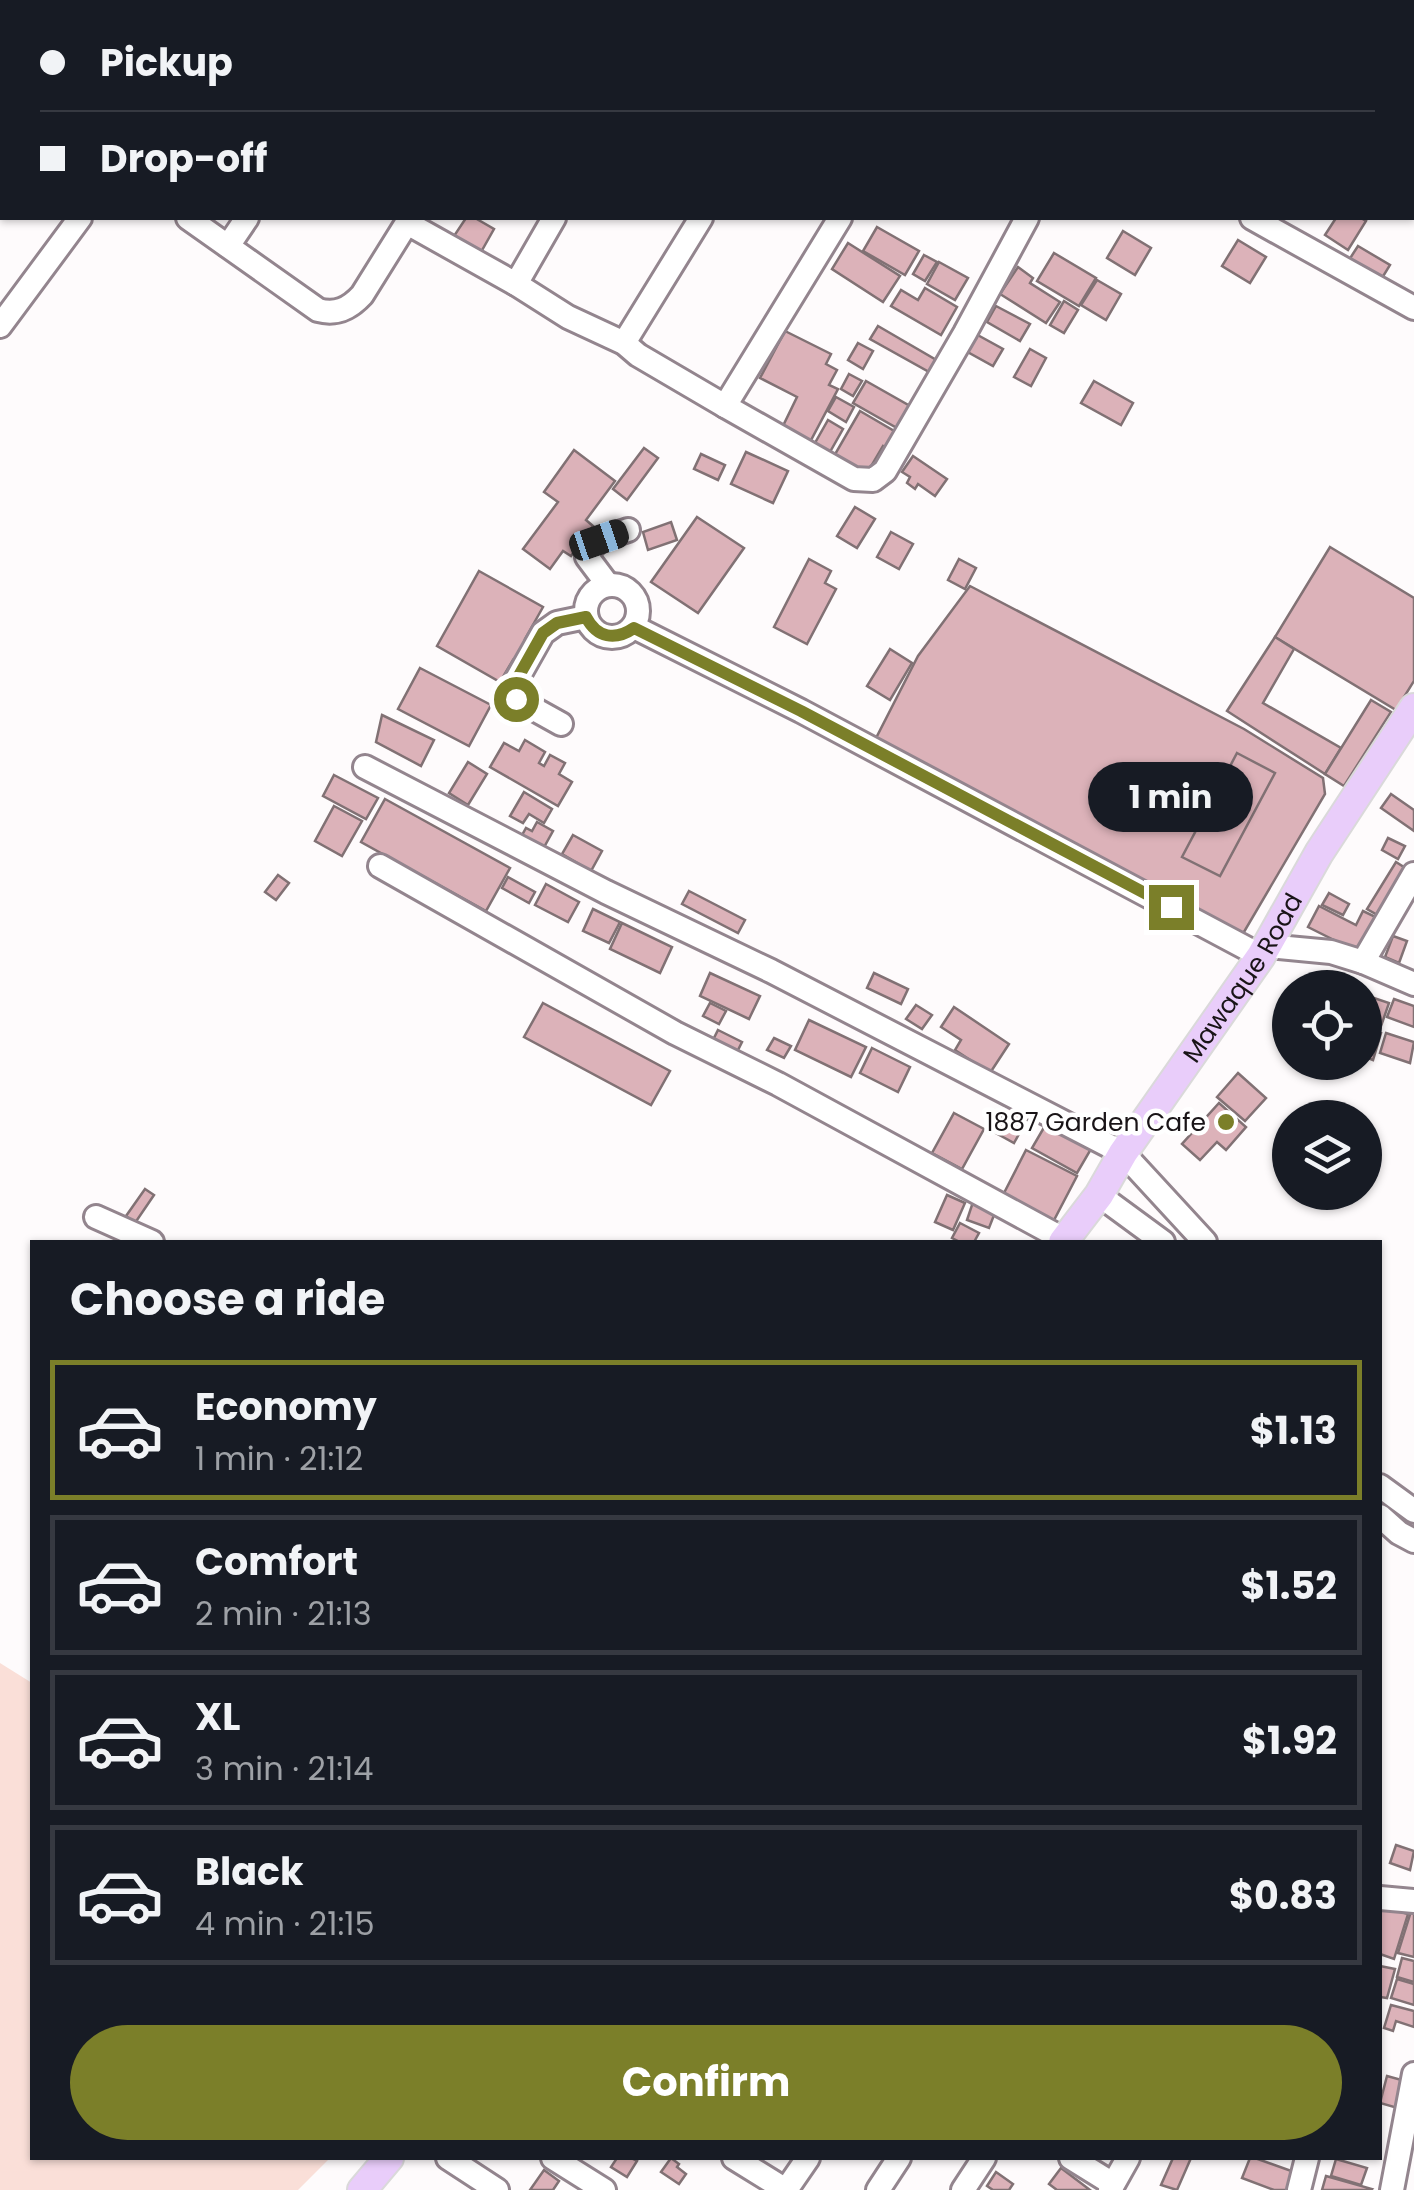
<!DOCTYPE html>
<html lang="en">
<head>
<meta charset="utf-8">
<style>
  body { margin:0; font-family:Poppins,sans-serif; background:#242831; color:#f1f3f6; height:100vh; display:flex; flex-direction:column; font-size:38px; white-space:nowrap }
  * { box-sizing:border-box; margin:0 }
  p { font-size:32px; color:#9ea1a6 }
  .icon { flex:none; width:55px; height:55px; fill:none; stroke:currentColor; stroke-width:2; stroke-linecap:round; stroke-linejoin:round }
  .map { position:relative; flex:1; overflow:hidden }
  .drawer { position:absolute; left:30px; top:1240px; width:1352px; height:920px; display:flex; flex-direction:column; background:#171b24; border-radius:0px; box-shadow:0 2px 8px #0004 }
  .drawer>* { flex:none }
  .hud { position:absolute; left:0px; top:0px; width:1415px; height:220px; box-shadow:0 2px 8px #0004; display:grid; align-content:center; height:220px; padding:0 40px; background:#171b24 }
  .buttons { position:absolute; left:1272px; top:970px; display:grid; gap:20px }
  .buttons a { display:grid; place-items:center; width:110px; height:110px; border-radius:50%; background:#171b24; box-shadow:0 2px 8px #0004; font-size:50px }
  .end { position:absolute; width:45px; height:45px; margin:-22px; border:12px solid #7b7f29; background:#fff; box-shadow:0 0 0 5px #fff }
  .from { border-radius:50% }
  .bubble { position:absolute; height:70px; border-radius:35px; background:#171b24; box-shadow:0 2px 8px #0004; font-size:32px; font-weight:700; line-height:70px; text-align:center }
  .car { position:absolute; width:30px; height:60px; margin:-30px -15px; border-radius:12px; box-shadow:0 0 8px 2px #0007; background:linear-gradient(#222 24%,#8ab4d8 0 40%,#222 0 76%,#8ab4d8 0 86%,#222 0) }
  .hud b { display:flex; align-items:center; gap:35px; height:95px; font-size:38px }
  .hud b+b { border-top:2px solid #363941 }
  .hud i { width:25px; height:25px; background:#f1f3f6 }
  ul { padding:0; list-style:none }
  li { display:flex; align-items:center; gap:30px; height:140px; margin:0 20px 15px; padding:0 20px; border:5px solid #363941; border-radius:0px }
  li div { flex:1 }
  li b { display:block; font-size:38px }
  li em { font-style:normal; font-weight:700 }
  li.active { border-color:#7b7f29 }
  li>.icon { width:90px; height:90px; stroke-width:1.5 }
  h2 { padding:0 40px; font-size:45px; line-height:120px }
  .button { display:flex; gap:20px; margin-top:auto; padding:20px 40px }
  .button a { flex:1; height:115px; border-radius:60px; background:#7b7f29; color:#fff; font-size:40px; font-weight:700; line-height:115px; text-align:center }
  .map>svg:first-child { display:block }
  .green { fill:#fadfd8 }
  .building { fill:#dcb2b9; stroke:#817174; stroke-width:2.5 }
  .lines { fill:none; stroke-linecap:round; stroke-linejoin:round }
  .minor-casing { stroke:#93858e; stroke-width:28 }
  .major-casing { stroke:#dad9da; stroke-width:32 }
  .minor { stroke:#fff; stroke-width:22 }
  .major { stroke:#e9cdfa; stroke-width:28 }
  .route { stroke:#7b7f29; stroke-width:12 }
  .poi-dot { fill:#7b7f29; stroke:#fff; stroke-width:4 }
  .labels { text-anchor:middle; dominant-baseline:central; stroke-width:9; stroke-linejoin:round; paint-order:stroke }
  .street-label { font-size:25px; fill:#191417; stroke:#fff }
  .poi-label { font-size:25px; fill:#191417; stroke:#fff; text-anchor:end }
</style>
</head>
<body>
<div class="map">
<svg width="1414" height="2190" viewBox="0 0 1414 2190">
  <rect width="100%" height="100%" fill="#fefbfc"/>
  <!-- green -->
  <polygon class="green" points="0,1663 32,1683 32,2158 330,2158 298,2190 0,2190"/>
  <!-- building -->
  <g class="building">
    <polygon points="466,218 475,218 494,229 481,252 454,236"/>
    <polygon points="1336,218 1361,218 1366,221 1348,250 1325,235"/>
    <polygon points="877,227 919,251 905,275 863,251"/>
    <polygon points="1123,231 1151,248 1135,275 1107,258"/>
    <polygon points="1238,240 1266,257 1250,283 1222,266"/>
    <polygon points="848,243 900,276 883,302 832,269"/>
    <polygon points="1358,246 1390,265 1379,283 1347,263"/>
    <polygon points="1054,253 1096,278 1079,306 1037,281"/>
    <polygon points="924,255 937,262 925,281 913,274"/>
    <polygon points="939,262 968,278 955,300 927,284"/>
    <polygon points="1018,267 1033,278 1030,283 1060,302 1046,323 1000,294"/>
    <polygon points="1097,280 1121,294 1106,320 1081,305"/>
    <polygon points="925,288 957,307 941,335 891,306 901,290 918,300"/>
    <polygon points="1064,301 1078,310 1064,333 1050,325"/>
    <polygon points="996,306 1030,324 1020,341 987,322"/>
    <polygon points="878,326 938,361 931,373 870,339"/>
    <polygon points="785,331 831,354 826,364 837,370 829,385 838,389 810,442 782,428 797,397 760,378"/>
    <polygon points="974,333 1003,349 993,366 964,350"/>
    <polygon points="858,343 873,351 863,369 848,360"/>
    <polygon points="1030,349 1046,358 1031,386 1014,377"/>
    <polygon points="849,374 862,381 853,396 841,389"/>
    <polygon points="866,381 910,406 897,428 853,403"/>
    <polygon points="1094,381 1133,403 1121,425 1081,403"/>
    <polygon points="836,397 854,407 846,422 828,411"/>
    <polygon points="860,411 901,435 892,451 883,446 866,475 834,456"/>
    <polygon points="828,420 843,429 826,459 811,450"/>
    <polygon points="644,448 658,458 627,500 613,489"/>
    <polygon points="574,450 615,481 586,520 593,526 571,556 563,551 550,569 523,549 558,502 544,492"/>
    <polygon points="746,452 788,471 773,503 731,484"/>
    <polygon points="701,454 725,465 718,480 694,469"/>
    <polygon points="913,456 947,479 935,496 918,484 915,489 907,483 910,477 902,472"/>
    <polygon points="855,507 875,519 857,548 837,536"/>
    <polygon points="697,517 744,548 698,613 651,582"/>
    <polygon points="671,522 677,540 648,550 643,532"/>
    <polygon points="891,532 913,544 899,569 877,557"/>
    <polygon points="1330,547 1414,598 1414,681 1396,710 1275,637"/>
    <polygon points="809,559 831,571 825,583 836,589 807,644 774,627"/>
    <polygon points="959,559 976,568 965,589 948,580"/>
    <polygon points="479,571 543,607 525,639 533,644 522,665 513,660 500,682 437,646"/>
    <polygon points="970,586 1244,729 1323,778 1325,794 1241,937 873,744 918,656"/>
    <polygon points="1275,637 1294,649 1263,703 1341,748 1325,774 1227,711"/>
    <polygon points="890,649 912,663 890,700 867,686"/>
    <polygon points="420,668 491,705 469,746 398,709"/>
    <polygon points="1371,700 1391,712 1344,786 1325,774"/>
    <polygon points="382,715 434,740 421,766 376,742"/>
    <polygon points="525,740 545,752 539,763 544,766 550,755 565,763 559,774 572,782 558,806 490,767 504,743 519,751"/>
    <polygon points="1237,753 1275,773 1220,876 1182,857"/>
    <polygon points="468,762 487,774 468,805 449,793"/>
    <polygon points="334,775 378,798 366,819 323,796"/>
    <polygon points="524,792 552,809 544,823 529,814 523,823 510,816"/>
    <polygon points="1391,794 1414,810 1414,831 1381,808"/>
    <polygon points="385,799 510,868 486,911 361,842"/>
    <polygon points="334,806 362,821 342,856 315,841"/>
    <polygon points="537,822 553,831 543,849 521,837 526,828 532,831"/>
    <polygon points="573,835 602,851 591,871 562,854"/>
    <polygon points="1388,838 1405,846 1398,859 1382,850"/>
    <polygon points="1396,862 1410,871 1381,917 1367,909"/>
    <polygon points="278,875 289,883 276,900 265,892"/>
    <polygon points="508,877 535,892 529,903 502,888"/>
    <polygon points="546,884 579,902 568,922 535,905"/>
    <polygon points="689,891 745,920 738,933 682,904"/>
    <polygon points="1329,893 1349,904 1343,915 1322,905"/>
    <polygon points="1319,906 1356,925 1363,911 1382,920 1364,955 1308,927"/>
    <polygon points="593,909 620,922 609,943 583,931"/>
    <polygon points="622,923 672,947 660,973 610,949"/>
    <polygon points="1393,936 1407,941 1399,963 1385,957"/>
    <polygon points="710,973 760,996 749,1019 700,996"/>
    <polygon points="874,973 908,989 901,1004 867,988"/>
    <polygon points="1365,995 1389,1003 1380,1029 1365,1024"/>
    <polygon points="1394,999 1414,1006 1414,1027 1387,1017"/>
    <polygon points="543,1003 670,1071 651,1105 524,1037"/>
    <polygon points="710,1003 726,1011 719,1024 703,1016"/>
    <polygon points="916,1005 932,1015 922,1029 906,1019"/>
    <polygon points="954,1007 1009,1044 990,1073 955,1050 961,1040 941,1027"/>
    <polygon points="809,1020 866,1047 851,1077 795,1050"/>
    <polygon points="1365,1028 1381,1033 1373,1060 1365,1057"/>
    <polygon points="718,1030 742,1042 736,1054 712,1042"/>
    <polygon points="1386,1033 1414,1042 1410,1063 1380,1053"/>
    <polygon points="774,1038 791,1046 784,1058 767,1050"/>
    <polygon points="872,1048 910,1067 898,1092 860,1073"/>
    <polygon points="1238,1073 1266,1098 1245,1121 1217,1097"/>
    <polygon points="1219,1103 1246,1127 1226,1150 1217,1142 1200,1160 1182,1144"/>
    <polygon points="1009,1105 1029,1116 1014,1143 994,1132"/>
    <polygon points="954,1113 984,1129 962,1169 932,1153"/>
    <polygon points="1046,1124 1091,1149 1077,1173 1032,1148"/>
    <polygon points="1026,1150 1077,1176 1053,1222 1003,1195"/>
    <polygon points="145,1189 154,1195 135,1223 126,1216"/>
    <polygon points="947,1195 965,1203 953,1230 935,1222"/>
    <polygon points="973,1202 996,1210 989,1228 967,1220"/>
    <polygon points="960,1223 979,1233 974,1242 960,1242 952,1238"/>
    <polygon points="1396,1845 1414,1851 1410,1870 1390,1863"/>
    <polygon points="1413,1905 1414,1905 1414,1957 1398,1953"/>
    <polygon points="1380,1906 1408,1914 1394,1959 1380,1954"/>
    <polygon points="1402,1958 1414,1961 1414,1982 1397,1977"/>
    <polygon points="1380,1966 1395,1969 1387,1998 1380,1997"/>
    <polygon points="1397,1979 1414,1984 1414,2005 1391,1998"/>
    <polygon points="1391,2005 1414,2011 1414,2027 1396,2021 1393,2031 1384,2028"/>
    <polygon points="1387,2076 1409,2082 1401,2109 1380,2103"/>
    <polygon points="617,2158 631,2158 637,2161 627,2177 611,2167"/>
    <polygon points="671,2158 679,2164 677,2167 686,2174 679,2184 661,2172"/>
    <polygon points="1173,2158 1191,2158 1177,2190 1161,2185"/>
    <polygon points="1250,2158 1255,2158 1297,2173 1291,2190 1274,2190 1242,2178"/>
    <polygon points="1336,2159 1367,2168 1361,2185 1331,2176"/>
    <polygon points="1061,2168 1090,2190 1057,2190 1049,2184"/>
    <polygon points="544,2170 559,2181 553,2190 530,2190"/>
    <polygon points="996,2172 1013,2184 1009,2190 993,2190 987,2186"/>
    <polygon points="1326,2176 1372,2189 1371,2190 1322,2190"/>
  </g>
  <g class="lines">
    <defs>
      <g id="minor">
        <polyline points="602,0 605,2"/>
        <polyline points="884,0 888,2"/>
        <polyline points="231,2 233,0"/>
        <polyline points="394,2 396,0"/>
        <polyline points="532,2 534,0"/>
        <path d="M 188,218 L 318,310 C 336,315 349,309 362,295 L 410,218"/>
        <polyline points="840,218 725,406 854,479 873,480 885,471 965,333 1027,218"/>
        <polyline points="1252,218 1414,308"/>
        <polyline points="407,223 516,284 554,218"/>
        <polyline points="228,246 247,218"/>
        <polyline points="516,284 568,317 624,343 638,355 725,406"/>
        <polyline points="0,326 80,218"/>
        <polyline points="624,343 701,218"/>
        <circle cx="612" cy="611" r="26"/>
        <path d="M 608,585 L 587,557 C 593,538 611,536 628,530"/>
        <polyline points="634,627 801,711 1261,956"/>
        <polyline points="561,724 516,699 512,694 512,688 543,633 557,623 586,617"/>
        <polyline points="365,767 606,892 771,971 1123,1153 1205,1242"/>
        <polyline points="380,866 675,1033 778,1084 1065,1240"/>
        <polyline points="1267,946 1331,952 1363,962 1414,984"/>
        <polyline points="1363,962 1414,874"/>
        <polyline points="1099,1195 1163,1242"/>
        <polyline points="96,1217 152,1242"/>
        <polyline points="1380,1486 1414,1511"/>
        <polyline points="1380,1516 1399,1533 1414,1541"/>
        <polyline points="1380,1898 1414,1901"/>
        <polyline points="448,2158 497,2190"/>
        <polyline points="553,2158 604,2190"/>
        <polyline points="734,2158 786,2190"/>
        <polyline points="1071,2158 1113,2184"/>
        <polyline points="786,2190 808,2158"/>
        <polyline points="878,2190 899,2158"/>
        <polyline points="963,2190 984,2158"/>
        <polyline points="1110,2190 1128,2158"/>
        <polyline points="1299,2190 1307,2158"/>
        <polyline points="1392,2190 1414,2074"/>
      </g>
      <g id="major">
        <path id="s1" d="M 1063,1242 L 1099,1195 L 1123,1153 L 1261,956 L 1319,853 L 1414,708"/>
        <polyline points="362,2190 389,2158"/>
      </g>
    </defs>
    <!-- minor casing -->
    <use href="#minor" class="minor-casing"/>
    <!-- major casing -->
    <use href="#major" class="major-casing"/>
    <!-- minor -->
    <use href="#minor" class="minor"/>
    <!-- major -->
    <use href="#major" class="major"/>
  </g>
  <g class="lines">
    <!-- route -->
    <path class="route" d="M 516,699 L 512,694 L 512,688 L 543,633 L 557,623 L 586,617 C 597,638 615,641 634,628 L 801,711 L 1171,907"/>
  </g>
  <!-- markers -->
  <circle class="poi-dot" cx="1226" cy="1122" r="10"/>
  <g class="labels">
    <!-- street labels -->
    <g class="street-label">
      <text stroke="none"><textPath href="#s1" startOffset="320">Mawaque Road</textPath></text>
    </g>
    <!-- poi labels -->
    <g class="poi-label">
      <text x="1206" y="1122">1887 Garden Cafe</text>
    </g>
  </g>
</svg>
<div class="buttons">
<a><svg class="icon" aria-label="locate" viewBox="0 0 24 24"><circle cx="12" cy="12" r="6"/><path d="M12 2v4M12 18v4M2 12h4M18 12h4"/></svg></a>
<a><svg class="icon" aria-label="layers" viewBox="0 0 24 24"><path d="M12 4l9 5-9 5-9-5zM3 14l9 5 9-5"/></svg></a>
</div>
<i class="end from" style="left:516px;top:699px"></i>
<i class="end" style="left:1171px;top:907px"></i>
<div class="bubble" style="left:1088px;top:762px;width:165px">1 min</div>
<i class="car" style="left:599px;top:540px;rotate:71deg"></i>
<div class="hud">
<b><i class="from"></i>Pickup</b>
<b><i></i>Drop-off</b>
</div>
<section class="drawer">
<h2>Choose a ride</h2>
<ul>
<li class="active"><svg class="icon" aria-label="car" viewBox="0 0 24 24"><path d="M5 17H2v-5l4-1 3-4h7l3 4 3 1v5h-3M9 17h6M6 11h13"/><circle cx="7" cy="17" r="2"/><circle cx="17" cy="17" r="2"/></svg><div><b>Economy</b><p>1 min · 21:12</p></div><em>$1.13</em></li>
<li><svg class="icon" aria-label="car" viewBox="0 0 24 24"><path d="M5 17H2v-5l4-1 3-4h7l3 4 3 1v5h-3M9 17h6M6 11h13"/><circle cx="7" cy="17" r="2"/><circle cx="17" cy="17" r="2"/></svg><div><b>Comfort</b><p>2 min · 21:13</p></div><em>$1.52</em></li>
<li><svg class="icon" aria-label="car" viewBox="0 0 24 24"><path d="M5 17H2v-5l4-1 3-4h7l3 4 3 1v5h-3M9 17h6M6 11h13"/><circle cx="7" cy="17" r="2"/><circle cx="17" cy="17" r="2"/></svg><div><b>XL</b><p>3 min · 21:14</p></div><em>$1.92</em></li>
<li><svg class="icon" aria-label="car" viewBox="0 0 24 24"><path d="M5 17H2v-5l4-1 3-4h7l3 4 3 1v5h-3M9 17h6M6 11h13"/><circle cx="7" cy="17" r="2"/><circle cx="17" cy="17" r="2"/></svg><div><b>Black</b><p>4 min · 21:15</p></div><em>$0.83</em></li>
</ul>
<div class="button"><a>Confirm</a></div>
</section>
</div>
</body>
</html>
